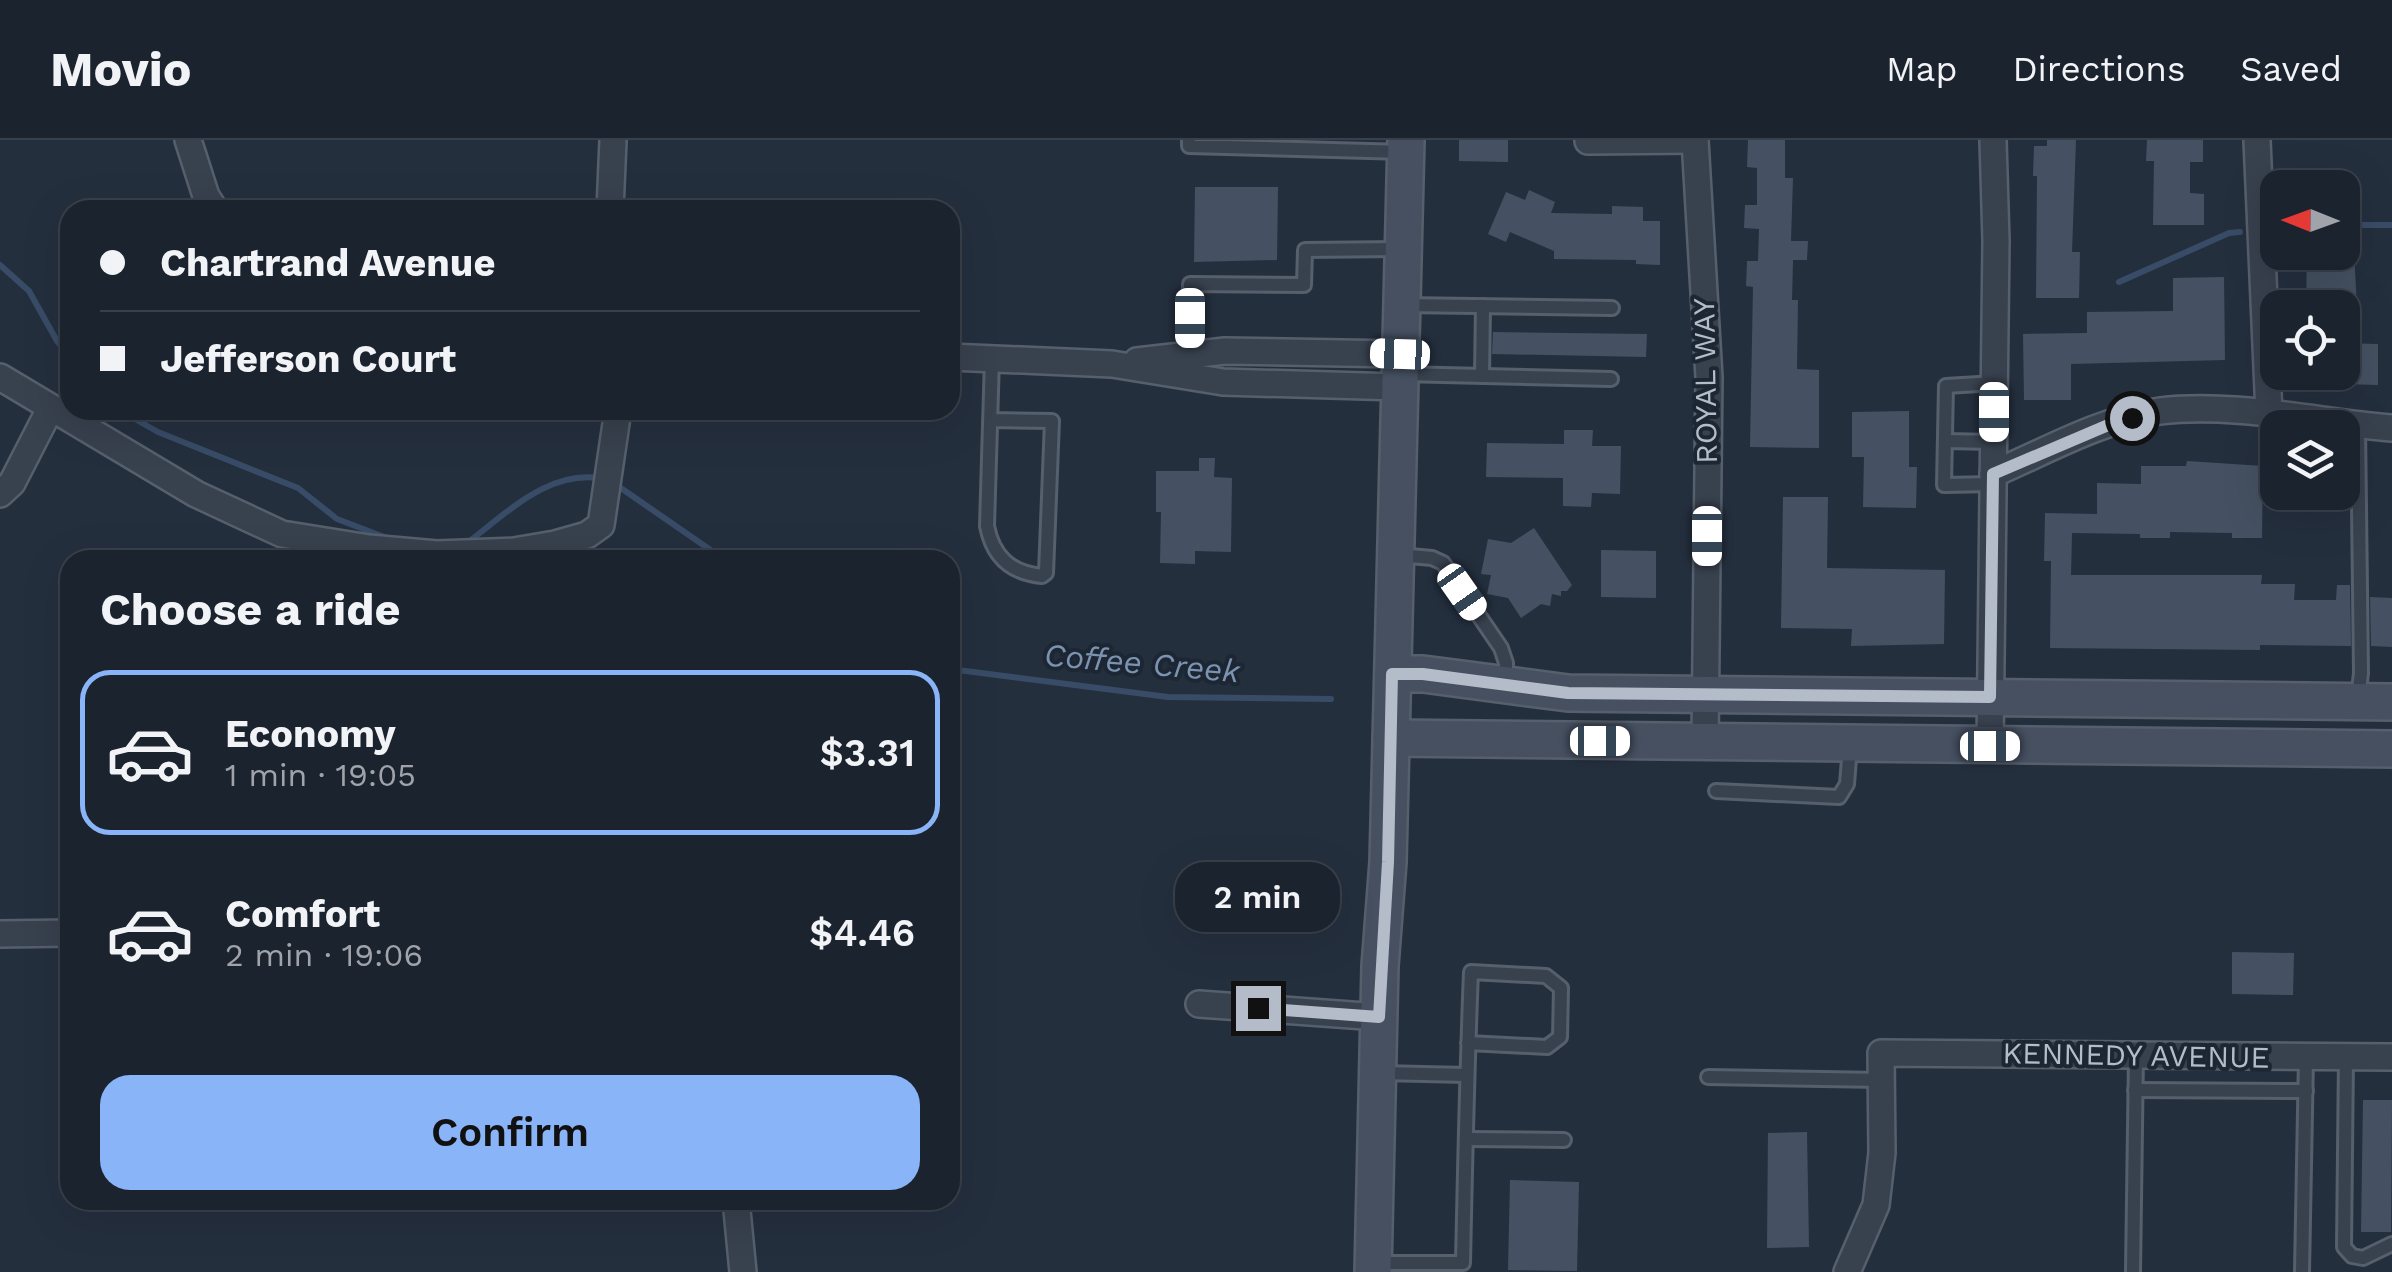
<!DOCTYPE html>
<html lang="en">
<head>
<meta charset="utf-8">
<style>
  body { margin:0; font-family:"Work Sans",sans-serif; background:#242b36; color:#f1f3f6; height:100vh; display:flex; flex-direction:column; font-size:38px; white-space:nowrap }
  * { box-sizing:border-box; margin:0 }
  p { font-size:32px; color:#a0a4aa }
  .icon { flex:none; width:55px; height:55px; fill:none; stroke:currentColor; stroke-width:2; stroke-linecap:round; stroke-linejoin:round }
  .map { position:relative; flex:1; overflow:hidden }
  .panel { position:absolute; left:60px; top:410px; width:900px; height:660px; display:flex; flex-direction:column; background:#1b232e; border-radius:30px; box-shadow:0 10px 40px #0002,0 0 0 2px #39404a }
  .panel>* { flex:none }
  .hud { position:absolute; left:60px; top:60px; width:900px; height:220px; border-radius:30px; box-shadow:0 10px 40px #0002,0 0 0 2px #39404a; display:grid; align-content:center; height:220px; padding:0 40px; background:#1b232e }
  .needle { width:65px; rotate:271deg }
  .buttons { position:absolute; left:2260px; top:30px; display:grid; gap:20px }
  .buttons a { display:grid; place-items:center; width:100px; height:100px; border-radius:20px; background:#1b232e; box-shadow:0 10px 40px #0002,0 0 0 2px #39404a; font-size:50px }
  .end { position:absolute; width:45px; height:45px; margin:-22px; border:12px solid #b4bcc9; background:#111; box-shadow:0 0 0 5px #111 }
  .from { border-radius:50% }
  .bubble { position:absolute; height:70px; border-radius:30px; background:#1b232e; box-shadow:0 10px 40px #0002,0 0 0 2px #39404a; font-size:32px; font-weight:600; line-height:70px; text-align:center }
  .car { position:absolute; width:30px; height:60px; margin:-30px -15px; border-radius:12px; box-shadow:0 0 8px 2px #0007; background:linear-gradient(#fff 24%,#345 0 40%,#fff 0 76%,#345 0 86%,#fff 0) }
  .hud b { display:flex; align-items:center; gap:35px; height:95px; font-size:38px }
  .hud b+b { border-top:2px solid #39404a }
  .hud i { width:25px; height:25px; background:#f1f3f6 }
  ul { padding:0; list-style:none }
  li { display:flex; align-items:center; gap:30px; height:165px; margin:0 20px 15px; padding:0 20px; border:5px solid transparent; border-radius:30px }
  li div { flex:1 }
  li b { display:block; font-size:38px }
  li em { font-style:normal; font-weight:600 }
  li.selected { border-color:#8ab4f8 }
  li>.icon { width:90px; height:90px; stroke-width:1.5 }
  h2 { padding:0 40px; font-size:45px; line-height:120px }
  .cta { display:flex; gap:20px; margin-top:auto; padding:20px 40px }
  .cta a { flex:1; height:115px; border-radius:30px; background:#8ab4f8; color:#111; font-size:40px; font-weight:600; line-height:115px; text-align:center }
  header { display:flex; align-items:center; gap:60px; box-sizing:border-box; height:140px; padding:0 50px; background:#1b232e; border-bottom:2px solid #39404a }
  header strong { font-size:48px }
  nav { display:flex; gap:55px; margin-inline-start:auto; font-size:35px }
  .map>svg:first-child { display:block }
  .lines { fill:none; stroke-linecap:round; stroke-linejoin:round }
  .stream { stroke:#394c67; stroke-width:6 }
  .building { fill:#455162 }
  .lane-casing { stroke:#565f6c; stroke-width:18 }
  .street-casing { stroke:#565f6c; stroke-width:30 }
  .secondary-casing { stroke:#565f6c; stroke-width:40 }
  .lane { stroke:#38414e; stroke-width:12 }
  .street { stroke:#38414e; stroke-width:25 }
  .secondary { stroke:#465061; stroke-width:35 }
  .route { stroke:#b4bcc9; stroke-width:12 }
  .labels { text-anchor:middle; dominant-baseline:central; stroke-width:8; stroke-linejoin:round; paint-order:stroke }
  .street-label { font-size:30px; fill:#b4bcc9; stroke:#1d2633 }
  .water-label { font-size:32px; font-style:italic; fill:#7c92b1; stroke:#1d2633 }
</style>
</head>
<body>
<header>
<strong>Movio</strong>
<nav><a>Map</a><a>Directions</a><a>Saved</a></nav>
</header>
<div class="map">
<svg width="2392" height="1132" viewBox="0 0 2392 1132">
  <rect width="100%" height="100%" fill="#242f3e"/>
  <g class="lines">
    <!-- stream -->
    <g class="stream">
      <polyline points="2342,85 2392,85"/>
      <polyline points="0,125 29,151 57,201 70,216"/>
      <polyline points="2119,142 2229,93 2240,92"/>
      <polyline points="119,270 158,292 298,348 337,379 392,400"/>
      <polyline points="615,344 725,420"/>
      <path d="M 467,403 C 507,373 550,328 604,339"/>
      <polyline points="950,529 1168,557 1331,559"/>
    </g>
  </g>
  <!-- building -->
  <g class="building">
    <polygon points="1459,0 1508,0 1508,22 1459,21"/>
    <polygon points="1748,0 1785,0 1785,38 1793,38 1791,101 1808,101 1807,120 1793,120 1792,160 1798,160 1797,229 1819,230 1819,308 1750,307 1753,147 1746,146 1747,121 1758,121 1759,89 1744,88 1745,65 1757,65 1757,28 1747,27"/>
    <polygon points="2047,0 2076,0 2072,112 2080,112 2079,158 2036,158 2037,36 2033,36 2034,6 2047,6"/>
    <polygon points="2147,0 2203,0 2203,22 2190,22 2190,53 2204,54 2204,85 2153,85 2154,21 2146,21"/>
    <polygon points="1195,47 1278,47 1277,120 1194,122"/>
    <polygon points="1529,50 1555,62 1551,73 1612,74 1612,66 1643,67 1643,81 1660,81 1660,125 1636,124 1636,120 1554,119 1554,111 1510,92 1506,102 1488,94 1506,52 1525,60"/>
    <polygon points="2307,112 2354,112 2357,168 2306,168"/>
    <polygon points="2224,137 2225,220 2071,224 2071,260 2024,260 2023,194 2087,193 2087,172 2173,171 2173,138"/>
    <polygon points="1493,192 1647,194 1646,217 1492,214"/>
    <polygon points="2342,203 2378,204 2378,245 2342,244"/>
    <polygon points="1909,271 1909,327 1917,327 1916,368 1863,367 1864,317 1852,317 1852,272"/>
    <polygon points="1564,290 1593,290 1592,306 1621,306 1620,354 1592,353 1591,367 1563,366 1563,338 1486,337 1487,303 1564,304"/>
    <polygon points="1199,318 1215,318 1214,337 1232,338 1231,412 1195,411 1195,424 1160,423 1161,372 1156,372 1156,331 1199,331"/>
    <polygon points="2187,321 2263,326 2262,398 2232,398 2232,393 2170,392 2170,398 2140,398 2140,394 2072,393 2071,435 2262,435 2261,444 2295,444 2294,460 2336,460 2337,445 2350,445 2351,506 2260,505 2260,510 2050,508 2051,421 2044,421 2045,373 2097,374 2097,343 2141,344 2141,326 2186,326"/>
    <polygon points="1783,357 1828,357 1827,428 1945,430 1944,504 1851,506 1852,489 1781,488"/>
    <polygon points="1534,388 1572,445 1567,451 1561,451 1561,456 1552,454 1550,466 1541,464 1521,478 1508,458 1487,454 1491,435 1481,434 1488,399 1511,403"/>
    <polygon points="1601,410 1656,411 1656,458 1601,457"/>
    <polygon points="2370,457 2392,458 2392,507 2371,506"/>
    <polygon points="2232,812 2294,813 2293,855 2232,854"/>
    <polygon points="2363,960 2392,960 2391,1092 2361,1092"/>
    <polygon points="1807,992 1809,1107 1767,1108 1768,993"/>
    <polygon points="1510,1040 1579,1042 1577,1131 1508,1130"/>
  </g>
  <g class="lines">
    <defs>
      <g id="lane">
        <polyline points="1189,0 1189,6 1405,12"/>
        <polyline points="1404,165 1612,168"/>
        <polyline points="1189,213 1190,144 1304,145 1305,110 1400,109"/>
        <polyline points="1401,234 1611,239"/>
        <polyline points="1482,236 1483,166"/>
        <path d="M 990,280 L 1052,281 L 1046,433 L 1042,436 C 1011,433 993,417 987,386 L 992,218"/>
        <polyline points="1945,301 1994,302"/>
        <polyline points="1993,344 1944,345 1946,246 1995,243"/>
        <polyline points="1399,415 1432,418 1443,423 1501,508 1506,523 1506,545"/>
        <polyline points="2358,559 2361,533 2358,285"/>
        <polyline points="1716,651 1839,657 1847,644 1850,606"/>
        <polyline points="2346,917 2344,1107 2352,1116 2363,1118 2392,1104"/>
        <polyline points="1380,933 1467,935"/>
        <polyline points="1708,937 1881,940"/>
        <polyline points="2135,950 2306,951"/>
        <polyline points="1466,999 1564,1000"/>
        <path d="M 1376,1123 L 1463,1123 C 1465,1026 1467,929 1471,832 L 1546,836 L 1561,848 L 1560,897 L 1547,907 L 1468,903"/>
        <polyline points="2133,1132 2136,915"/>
        <polyline points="2302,1132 2306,917"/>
      </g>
      <g id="street">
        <polyline points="188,0 206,56 215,70"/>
        <polyline points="1695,0 1709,237 1705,602"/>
        <polyline points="2257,0 2269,274"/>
        <polyline points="1588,1 1695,0"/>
        <polyline points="610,70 613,0"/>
        <polyline points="950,217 1112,224 1223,242 1399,247"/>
        <polyline points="1137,221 1225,211 1400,214"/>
        <polyline points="0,237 196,354 282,394 369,408 437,414 514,411 555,404 587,395 601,385 618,270"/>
        <path d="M 1993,334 C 2046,311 2102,279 2160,271 C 2234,262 2318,282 2392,288"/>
        <polyline points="0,354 12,343 50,269"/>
        <polyline points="1990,606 1996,101 1993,0"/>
        <polyline points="0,794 70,793"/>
        <polyline points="1199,864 1379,877"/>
        <polyline points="736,1060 743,1132"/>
        <polyline points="1847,1132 1876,1065 1882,1013 1881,913 2392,917"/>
      </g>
      <g id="secondary">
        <polyline points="1393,534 1423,534 1568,553 2392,562"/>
        <polyline points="1391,598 2392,609"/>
        <polyline points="1373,1132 1380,826 1388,722 1406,0"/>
      </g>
    </defs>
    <!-- lane casing -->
    <use href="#lane" class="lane-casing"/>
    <!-- street casing -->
    <use href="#street" class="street-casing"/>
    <!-- secondary casing -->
    <use href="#secondary" class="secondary-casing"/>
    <!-- lane -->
    <use href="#lane" class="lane"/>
    <!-- street -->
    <use href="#street" class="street"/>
    <!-- secondary -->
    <use href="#secondary" class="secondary"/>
  </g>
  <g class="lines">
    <!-- route -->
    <polyline class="route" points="1258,868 1379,877 1388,722 1392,534 1423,534 1568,553 1990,557 1993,334 2106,286 2132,278"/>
  </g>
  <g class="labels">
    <!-- street labels -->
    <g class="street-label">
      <text transform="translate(1705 241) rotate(-91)">ROYAL WAY</text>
      <text transform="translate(2136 915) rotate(1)">KENNEDY AVENUE</text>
    </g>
    <!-- water labels -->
    <g class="water-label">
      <text transform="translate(1142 523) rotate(5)">Coffee Creek</text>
    </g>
  </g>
</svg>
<div class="buttons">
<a><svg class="needle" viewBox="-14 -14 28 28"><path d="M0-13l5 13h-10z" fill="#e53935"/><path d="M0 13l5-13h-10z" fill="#a0a4aa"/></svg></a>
<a><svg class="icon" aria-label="locate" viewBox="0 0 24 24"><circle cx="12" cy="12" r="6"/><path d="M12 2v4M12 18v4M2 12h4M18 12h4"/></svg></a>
<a><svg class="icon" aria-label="layers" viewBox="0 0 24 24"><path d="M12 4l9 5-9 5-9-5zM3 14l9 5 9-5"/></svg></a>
</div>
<i class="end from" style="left:2132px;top:278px"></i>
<i class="end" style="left:1258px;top:868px"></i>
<div class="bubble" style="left:1175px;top:722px;width:165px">2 min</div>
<i class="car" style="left:1190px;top:178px;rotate:180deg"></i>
<i class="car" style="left:1400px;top:214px;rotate:272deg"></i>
<i class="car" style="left:1994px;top:272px;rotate:180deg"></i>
<i class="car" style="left:1707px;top:396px;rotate:180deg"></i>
<i class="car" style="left:1462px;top:452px;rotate:145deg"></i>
<i class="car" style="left:1600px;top:601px;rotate:90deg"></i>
<i class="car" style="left:1990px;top:606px;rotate:90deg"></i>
<div class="hud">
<b><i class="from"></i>Chartrand Avenue</b>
<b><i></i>Jefferson Court</b>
</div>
<section class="panel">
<h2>Choose a ride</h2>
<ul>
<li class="selected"><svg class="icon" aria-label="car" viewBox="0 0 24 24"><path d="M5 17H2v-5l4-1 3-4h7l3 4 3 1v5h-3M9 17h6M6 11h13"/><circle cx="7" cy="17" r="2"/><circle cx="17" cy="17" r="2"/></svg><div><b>Economy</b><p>1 min · 19:05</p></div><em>$3.31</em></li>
<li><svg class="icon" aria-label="car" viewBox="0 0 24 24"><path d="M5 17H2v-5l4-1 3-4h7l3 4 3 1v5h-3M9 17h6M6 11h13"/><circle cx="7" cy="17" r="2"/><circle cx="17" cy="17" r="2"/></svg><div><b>Comfort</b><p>2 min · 19:06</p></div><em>$4.46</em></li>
</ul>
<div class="cta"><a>Confirm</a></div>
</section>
</div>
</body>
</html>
